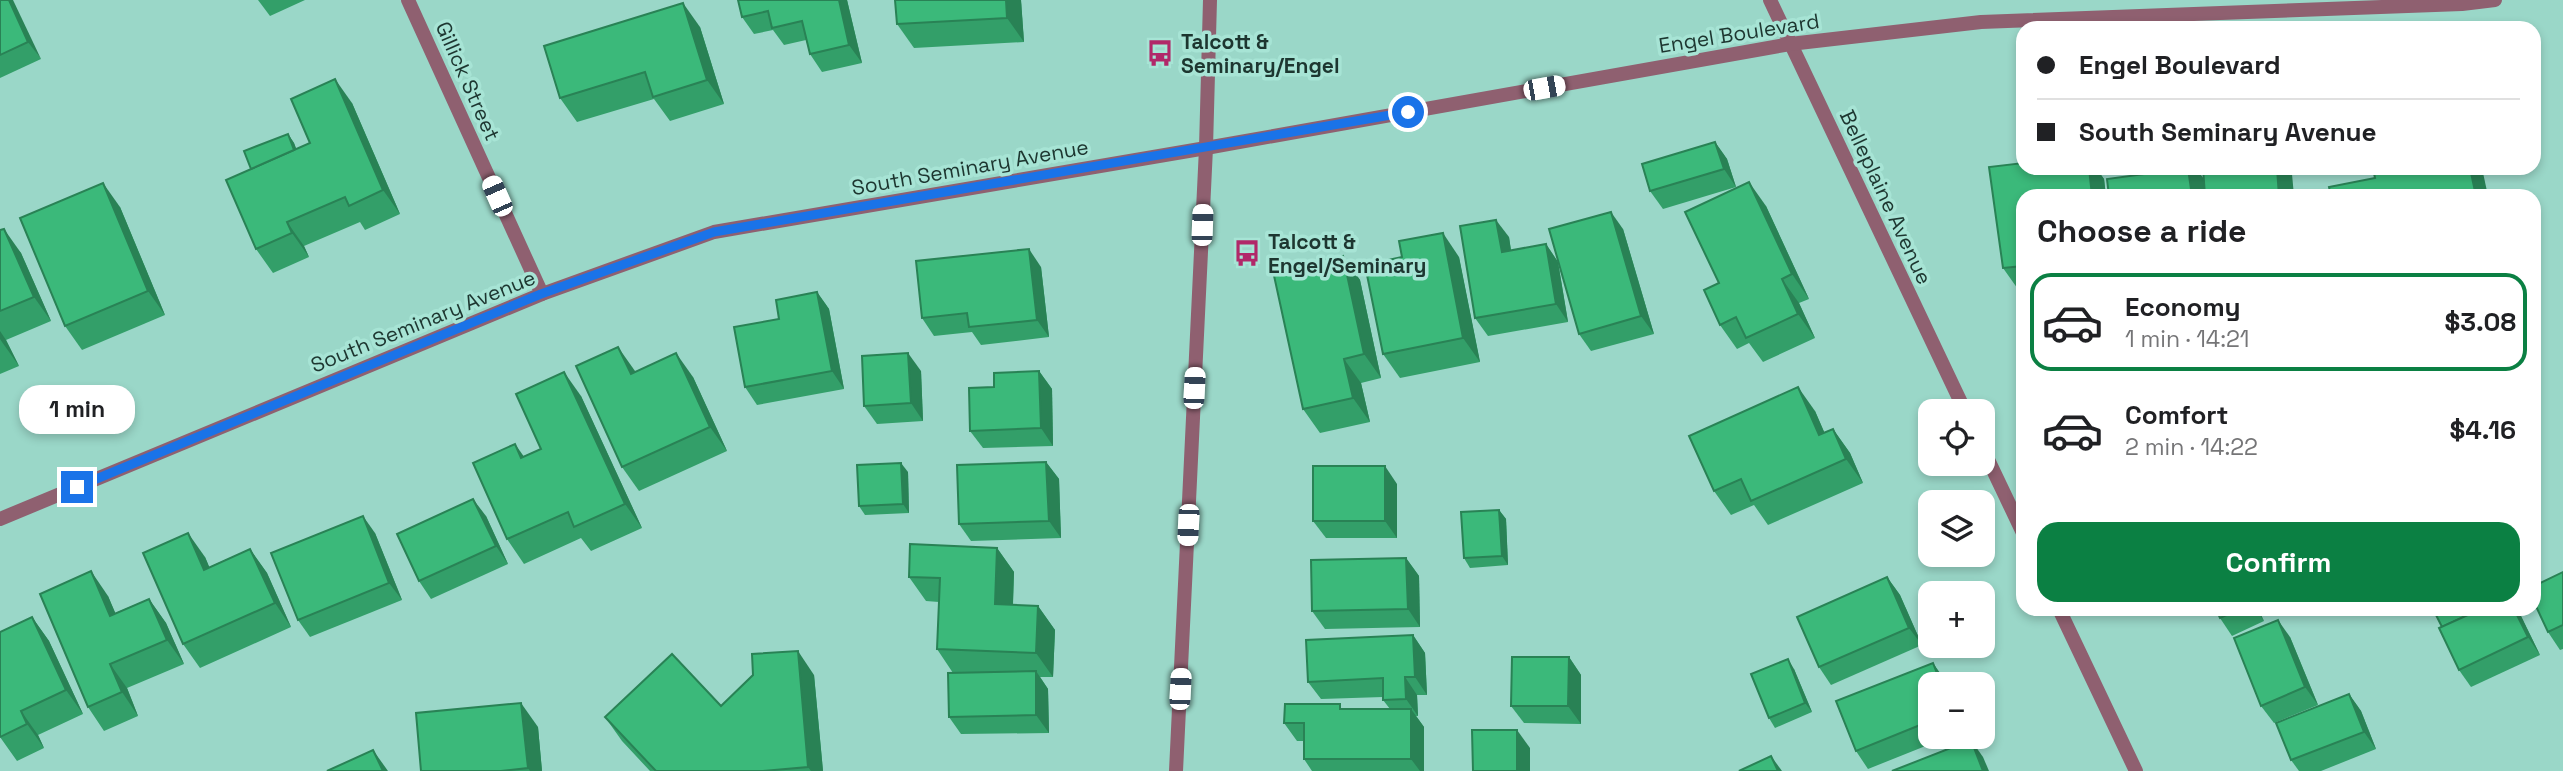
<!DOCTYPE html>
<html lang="en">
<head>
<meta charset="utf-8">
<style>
  body { margin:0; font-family:"Space Grotesk",sans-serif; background:#f2f2f2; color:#202124; height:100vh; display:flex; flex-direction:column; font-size:26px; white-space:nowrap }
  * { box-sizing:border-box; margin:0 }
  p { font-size:23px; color:#757577 }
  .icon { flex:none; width:38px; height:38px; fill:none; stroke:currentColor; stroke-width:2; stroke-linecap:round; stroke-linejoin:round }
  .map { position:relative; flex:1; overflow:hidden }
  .sheet { position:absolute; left:2016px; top:189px; width:525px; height:427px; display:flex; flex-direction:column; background:#fff; border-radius:21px; box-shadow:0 4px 10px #0003 }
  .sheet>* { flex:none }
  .hud { position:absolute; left:2016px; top:21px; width:525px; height:154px; border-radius:21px; box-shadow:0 4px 10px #0003; display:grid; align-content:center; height:154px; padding:0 21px; background:#fff }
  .controls { position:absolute; left:1918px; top:399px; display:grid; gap:14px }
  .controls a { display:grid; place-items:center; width:77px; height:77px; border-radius:14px; background:#fff; box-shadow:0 4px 10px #0003; font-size:35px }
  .end { position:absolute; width:32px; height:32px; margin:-16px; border:9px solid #1a73e8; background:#fff; box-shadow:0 0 0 4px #fff }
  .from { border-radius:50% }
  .bubble { position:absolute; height:49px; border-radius:21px; background:#fff; box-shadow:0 4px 10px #0003; font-size:23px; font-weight:700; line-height:49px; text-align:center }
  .car { position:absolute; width:21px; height:42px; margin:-21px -10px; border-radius:9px; box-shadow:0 0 5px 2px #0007; background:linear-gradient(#fff 24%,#345 0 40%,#fff 0 76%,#345 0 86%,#fff 0) }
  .hud b { display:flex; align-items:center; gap:24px; height:66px; font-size:26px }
  .hud b+b { border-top:2px solid #e0e0e0 }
  .hud i { width:18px; height:18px; background:#202124 }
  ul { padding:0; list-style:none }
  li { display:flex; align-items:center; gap:21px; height:98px; margin:0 14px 10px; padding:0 7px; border:4px solid transparent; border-radius:21px }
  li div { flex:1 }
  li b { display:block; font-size:26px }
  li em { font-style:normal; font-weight:700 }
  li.active { border-color:#0b8043 }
  li>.icon { width:63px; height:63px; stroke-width:1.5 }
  h2 { padding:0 21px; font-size:32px; line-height:84px }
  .primary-button { display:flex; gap:14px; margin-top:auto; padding:14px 21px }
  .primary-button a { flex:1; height:80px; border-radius:21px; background:#0b8043; color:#fff; font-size:28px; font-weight:700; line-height:80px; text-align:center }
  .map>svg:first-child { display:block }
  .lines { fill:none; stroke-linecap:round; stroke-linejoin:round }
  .minor { stroke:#8f6070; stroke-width:14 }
  .tertiary { stroke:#8f6070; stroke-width:14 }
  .wall { fill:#339f69 }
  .shaded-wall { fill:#298255 }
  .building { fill:#3bb97a; stroke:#298255; stroke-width:2 }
  .route { stroke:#1a73e8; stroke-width:9 }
  .labels { text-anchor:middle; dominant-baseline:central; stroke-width:7; stroke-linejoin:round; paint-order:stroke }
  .street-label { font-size:21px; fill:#1d3630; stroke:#a7e4d5 }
  .poi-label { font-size:21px; font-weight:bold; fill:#1d3630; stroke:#a7e4d5; text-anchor:start }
</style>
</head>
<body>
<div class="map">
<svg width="2563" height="771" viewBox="0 0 2563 771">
  <rect width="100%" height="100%" fill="#9ad7c8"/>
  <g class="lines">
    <!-- minor -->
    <g class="minor">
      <polyline points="408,0 542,294"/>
      <polyline points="1770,0 1965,411"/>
      <polyline points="1983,449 2023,533"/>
      <polyline points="0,519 542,294 714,232 1206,148 1790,44 1981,22 2462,4 2495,0"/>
      <polyline points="2059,609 2136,771"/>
    </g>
    <!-- tertiary -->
    <polyline class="tertiary" points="1176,771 1206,148 1210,0"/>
  </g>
  <!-- wall -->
  <g class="wall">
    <polygon points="0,0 41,59 0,78"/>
    <polygon points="258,0 305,0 270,16"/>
    <polygon points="738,0 847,0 862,63 822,72 810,54 806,40 784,45 773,30 754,34 742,17"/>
    <polygon points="1021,0 1024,42 914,48 897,24"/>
    <polygon points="700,27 724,104 670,121 654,99 577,122 560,98"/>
    <polygon points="352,103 400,214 365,230 360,222 304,246 309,257 273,273 256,249 251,169 288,134 294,143 296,149 310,143"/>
    <polygon points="1715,142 1727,159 1736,187 1663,209 1650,191"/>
    <polygon points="2023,168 2096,168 2104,179 2106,196 2023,196 2023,292 2020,292 2003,268"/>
    <polygon points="1766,206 1809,299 1799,303 1815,338 1763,362 1749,343 1737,349 1720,325 1719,283"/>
    <polygon points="120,207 165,315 82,350 65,326"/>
    <polygon points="1623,229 1654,334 1591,351 1579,334"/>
    <polygon points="0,230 21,253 51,321 6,340 19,366 0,374"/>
    <polygon points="1509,237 1511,251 1546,244 1558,262 1568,322 1488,336 1475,318"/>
    <polygon points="1343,256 1360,280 1381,378 1361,383 1370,422 1320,433 1303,409"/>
    <polygon points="1402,257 1459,257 1480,362 1400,378 1383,354"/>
    <polygon points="1041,267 1049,337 981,345 972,332 934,336 922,318"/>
    <polygon points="817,292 829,309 844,389 757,405 745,387 779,319"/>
    <polygon points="921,371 923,421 877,424 864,406"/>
    <polygon points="1039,371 1052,389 1053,446 983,448 970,431"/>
    <polygon points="636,372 693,377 727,451 639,491 622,467"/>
    <polygon points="581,396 642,528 591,551 581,538 524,564 507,539 524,456 541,449"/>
    <polygon points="1815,411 1824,432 1833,429 1850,453 1863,483 1768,525 1754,505 1731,515 1714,491"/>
    <polygon points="1046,462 1059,479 1061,538 971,541 959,524"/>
    <polygon points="908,472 909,513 865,515 859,506"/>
    <polygon points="1397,484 1397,538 1326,538 1313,521"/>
    <polygon points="1499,510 1506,519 1508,565 1470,568 1464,558"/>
    <polygon points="486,516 508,564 431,599 419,581"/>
    <polygon points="375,533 402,600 310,637 298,620"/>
    <polygon points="997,548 1014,572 1013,605 1038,606 1055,630 1053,677 1040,677 1048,689 1049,733 961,734 949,717 953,673 937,649 939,602 926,601 909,577"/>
    <polygon points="250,549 267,573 291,627 200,668 183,644 205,557 209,567"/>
    <polygon points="1406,558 1419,576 1420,627 1325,629 1312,611"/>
    <polygon points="2563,572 2563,649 2560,650 2548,632"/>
    <polygon points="1887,577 1900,595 1922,645 1831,685 1819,667"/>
    <polygon points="108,596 115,613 149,599 166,623 184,664 127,688 138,716 104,731 88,707"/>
    <polygon points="2216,609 2258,609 2264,621 2232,636 2220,618"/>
    <polygon points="2520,614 2540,655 2471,687 2459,670"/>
    <polygon points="32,617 49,641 83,714 38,735 44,748 17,761 0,737"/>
    <polygon points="1413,635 1425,653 1427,695 1417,695 1418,716 1416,716 1424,727 1424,771 1312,771 1304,759 1304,741 1297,741 1284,723 1344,709 1390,709 1383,700 1383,697 1321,699 1308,682"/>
    <polygon points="2290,637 2318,705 2274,723 2261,706"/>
    <polygon points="1569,657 1581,675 1581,724 1524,723 1511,706"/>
    <polygon points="1933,663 1946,684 1930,684 1930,737 1948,737 1868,769 1856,751 1836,701"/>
    <polygon points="1794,669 1812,712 1775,728 1769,718"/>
    <polygon points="814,675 823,771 650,771 622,741 605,717 721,706"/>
    <polygon points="2349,694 2361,711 2376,749 2321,771 2299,771 2291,760"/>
    <polygon points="538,727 542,771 421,771"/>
  </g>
  <!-- shaded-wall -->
  <g class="shaded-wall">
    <polygon points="9,0 13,0 41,59 28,42"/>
    <polygon points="839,0 847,0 862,63 849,45"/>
    <polygon points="1006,0 1021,0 1024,42 1007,18"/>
    <polygon points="683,3 700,27 724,104 707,80"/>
    <polygon points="335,79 352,103 400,214 383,190"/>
    <polygon points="288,134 294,143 307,176 300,166"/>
    <polygon points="1715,142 1727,159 1736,187 1724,169"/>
    <polygon points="2089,168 2096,168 2104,179 2106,196 2092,196"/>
    <polygon points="2188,168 2196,168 2204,179 2206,196 2192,196"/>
    <polygon points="2277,168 2288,168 2292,174 2294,196 2279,196"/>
    <polygon points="2470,168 2482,168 2488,196 2476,196"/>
    <polygon points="1749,182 1766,206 1809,299 1792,274"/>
    <polygon points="103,183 120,207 165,315 148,291"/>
    <polygon points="1611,212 1623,229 1654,334 1641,316"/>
    <polygon points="1496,220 1509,237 1514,270 1502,252"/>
    <polygon points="287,222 304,246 309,257 292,233"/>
    <polygon points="4,229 21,253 51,321 34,297"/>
    <polygon points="1443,233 1459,257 1480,362 1463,338"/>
    <polygon points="1546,244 1558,262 1568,322 1556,304"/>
    <polygon points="1029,249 1041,267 1049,337 1037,320"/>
    <polygon points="1343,256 1360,280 1381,378 1364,354"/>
    <polygon points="1782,279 1799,303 1815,338 1798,314"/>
    <polygon points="817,292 829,309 844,389 832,371"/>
    <polygon points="0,331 6,340 19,366 2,342 0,339"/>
    <polygon points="618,347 635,371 648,398 631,374"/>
    <polygon points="676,353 693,377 727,451 710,427"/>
    <polygon points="908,353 921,371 923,421 911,403"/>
    <polygon points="1344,359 1361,383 1370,422 1353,398"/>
    <polygon points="1039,371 1052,389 1053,446 1041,428"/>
    <polygon points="564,372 581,396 642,528 625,504"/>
    <polygon points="1798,387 1815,411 1836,459 1819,435"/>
    <polygon points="1833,429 1850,453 1863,483 1846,459"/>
    <polygon points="515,444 532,468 521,458"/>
    <polygon points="1046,462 1059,479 1061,538 1049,521"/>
    <polygon points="901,463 908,472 909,513 903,504"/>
    <polygon points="1385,466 1397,484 1397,538 1385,521"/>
    <polygon points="473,499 486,516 508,564 496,546"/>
    <polygon points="1499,510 1506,519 1508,565 1502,556"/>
    <polygon points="363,516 375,533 402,600 389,583"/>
    <polygon points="188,533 205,557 221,594 204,570"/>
    <polygon points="997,548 1014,572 1012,628 995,604"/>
    <polygon points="250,549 267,573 291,627 275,603"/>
    <polygon points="1406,558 1419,576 1420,627 1408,609"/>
    <polygon points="91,571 108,596 127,640 110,616"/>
    <polygon points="1887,577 1900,595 1922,645 1909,628"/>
    <polygon points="149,599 166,623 184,664 167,640"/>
    <polygon points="1038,606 1055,630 1053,677 1036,653"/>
    <polygon points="2256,609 2258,609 2264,621"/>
    <polygon points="2514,609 2517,609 2520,614 2540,655 2528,637"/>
    <polygon points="32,617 49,641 83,714 66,690"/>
    <polygon points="2278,620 2290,637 2318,705 2305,687"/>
    <polygon points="1413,635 1425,653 1427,695 1415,677"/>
    <polygon points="798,651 814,675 823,771 811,771 808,767"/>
    <polygon points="1569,657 1581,675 1581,724 1568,706"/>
    <polygon points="1788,659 1794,669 1812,712 1805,703"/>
    <polygon points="1933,663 1945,680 1946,684 1941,684"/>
    <polygon points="110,664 127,688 138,716 122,692"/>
    <polygon points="1036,671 1048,689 1049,733 1036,715"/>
    <polygon points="1405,677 1417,695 1418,716 1406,699"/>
    <polygon points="2349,694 2361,711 2376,749 2364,732"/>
    <polygon points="521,703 538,727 542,771 530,771 528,768"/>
    <polygon points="1411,709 1424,727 1424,771 1420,771 1411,759"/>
    <polygon points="21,711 38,735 44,748 27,724"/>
    <polygon points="1517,730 1530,748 1530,771 1517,771"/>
    <polygon points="1971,740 1983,757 1989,771 1983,771"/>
    <polygon points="373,750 388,771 383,771"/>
    <polygon points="1771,756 1782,771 1778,771"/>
  </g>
  <!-- building -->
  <g class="building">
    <polygon points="0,0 9,0 28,42 0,55"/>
    <polygon points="738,0 839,0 849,45 810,54 802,21 772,28 768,11 742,17"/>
    <polygon points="895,0 1006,0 1007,18 897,24"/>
    <polygon points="683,3 707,80 653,97 645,72 560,98 544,46"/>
    <polygon points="335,79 383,190 349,206 345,197 287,222 292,233 256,249 226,180 310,143 291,99"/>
    <polygon points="288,134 294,150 251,169 244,151"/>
    <polygon points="1715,142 1724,169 1650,191 1642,164"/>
    <polygon points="2023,163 2023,168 2089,168 2092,196 2023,196 2023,266 2003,268 1989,167"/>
    <polygon points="2144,168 2188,168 2192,196 2109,196 2107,179 2145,174"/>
    <polygon points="2203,168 2277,168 2279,196 2205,196"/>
    <polygon points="2373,168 2470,168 2476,196 2331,196 2329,187 2375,178"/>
    <polygon points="1749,182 1792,274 1782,279 1798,314 1746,338 1736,317 1720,325 1704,290 1719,283 1685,212"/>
    <polygon points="103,183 148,291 65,326 20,218"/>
    <polygon points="1611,212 1641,316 1579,334 1549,229"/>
    <polygon points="1496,220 1502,252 1546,244 1556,304 1475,318 1460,226"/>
    <polygon points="4,229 34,297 0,311 0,230"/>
    <polygon points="1443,233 1463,338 1383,354 1365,265 1402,257 1399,241"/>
    <polygon points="1029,249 1037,320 969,327 967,313 922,318 916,261"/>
    <polygon points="1343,256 1364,354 1344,359 1353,398 1303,409 1273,271"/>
    <polygon points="817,292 832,371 745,387 734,327 779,319 776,300"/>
    <polygon points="618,347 631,374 676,353 710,427 622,467 576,366"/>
    <polygon points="908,353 911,403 864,406 862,356"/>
    <polygon points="1039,371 1041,428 970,431 969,388 994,387 994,373"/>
    <polygon points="564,372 625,504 574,527 568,512 507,539 473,463 515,444 521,458 541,449 516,394"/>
    <polygon points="1798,387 1819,435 1833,429 1846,459 1751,501 1741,479 1714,491 1689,436"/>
    <polygon points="1046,462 1049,521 959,524 957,465"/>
    <polygon points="901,463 903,504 859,506 857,465"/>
    <rect x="1313" y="466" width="72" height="55"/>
    <polygon points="473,499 496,546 419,581 397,534"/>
    <polygon points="1499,510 1502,556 1464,558 1461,512"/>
    <polygon points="363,516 389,583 298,620 271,553"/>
    <polygon points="188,533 204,570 250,549 275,603 183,644 143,553"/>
    <polygon points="910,544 997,548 995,604 1038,606 1036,653 937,649 940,578 909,577"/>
    <polygon points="1406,558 1408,609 1312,611 1311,560"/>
    <polygon points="91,571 110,616 149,599 167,640 110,664 122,692 88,707 40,594"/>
    <polygon points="2563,572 2563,625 2548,632 2534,602 2534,586"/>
    <polygon points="1887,577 1909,628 1819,667 1797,617"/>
    <polygon points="2216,609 2240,609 2220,618"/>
    <polygon points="2433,609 2478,609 2479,610 2442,627"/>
    <polygon points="2481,609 2514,609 2528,637 2459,670 2439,628"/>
    <polygon points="32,617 66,690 21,711 27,724 0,737 0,632"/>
    <polygon points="2278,620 2305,687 2261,706 2234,638"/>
    <polygon points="1413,635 1415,677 1405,677 1406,699 1383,700 1383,678 1308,682 1306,640"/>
    <polygon points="798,651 808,767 763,771 656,771 605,717 672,654 721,706 753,675 752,654"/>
    <polygon points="1512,657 1569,657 1568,706 1511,706"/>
    <polygon points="1788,659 1805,703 1769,718 1751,674"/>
    <polygon points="1933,663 1941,684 1930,684 1930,721 1856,751 1836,701"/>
    <polygon points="1036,671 1036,715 949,717 948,673"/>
    <polygon points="2349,694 2364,732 2291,760 2276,723"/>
    <polygon points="521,703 528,768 501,771 421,771 416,713"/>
    <polygon points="1285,704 1340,704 1340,709 1411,709 1411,759 1304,759 1304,723 1284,723"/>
    <polygon points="1472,730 1517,730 1517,771 1473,771"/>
    <polygon points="1971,740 1983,771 1892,771"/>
    <polygon points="373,750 383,771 327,771"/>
    <polygon points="1771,756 1778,771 1739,771"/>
  </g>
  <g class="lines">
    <!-- route -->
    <polyline class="route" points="77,487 541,294 714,232 1408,112"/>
  </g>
  <!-- icons -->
  <defs>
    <symbol id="bus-bare" viewBox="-9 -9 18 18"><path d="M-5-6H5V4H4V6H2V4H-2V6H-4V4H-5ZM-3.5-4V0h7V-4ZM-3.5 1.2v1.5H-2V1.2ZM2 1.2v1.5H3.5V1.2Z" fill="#b12869" stroke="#a7e4d5" stroke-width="2.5" paint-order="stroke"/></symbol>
  </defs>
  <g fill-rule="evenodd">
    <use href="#bus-bare" x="1141" y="34" width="38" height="38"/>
    <use href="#bus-bare" x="1228" y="234" width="38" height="38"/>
  </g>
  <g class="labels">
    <!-- street labels -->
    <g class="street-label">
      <text transform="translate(1739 33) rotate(-9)">Engel Boulevard</text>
      <text transform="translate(468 81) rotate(66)">Gillick Street</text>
      <text transform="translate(970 167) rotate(-10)">South Seminary Avenue</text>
      <text transform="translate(1886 197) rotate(65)">Belleplaine Avenue</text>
      <text transform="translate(423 321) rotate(-22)">South Seminary Avenue</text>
    </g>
    <!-- poi labels -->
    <g class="poi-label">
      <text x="1181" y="41">Talcott &amp;<tspan x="1181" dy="24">Seminary/Engel</tspan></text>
      <text x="1268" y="241">Talcott &amp;<tspan x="1268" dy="24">Engel/Seminary</tspan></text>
    </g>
  </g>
</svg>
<div class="controls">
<a><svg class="icon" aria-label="locate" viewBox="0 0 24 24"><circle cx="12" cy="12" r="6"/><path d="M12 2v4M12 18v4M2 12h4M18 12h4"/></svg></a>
<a><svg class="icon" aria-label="layers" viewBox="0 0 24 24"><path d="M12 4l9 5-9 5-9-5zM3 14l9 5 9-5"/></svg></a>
<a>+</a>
<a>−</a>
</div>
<i class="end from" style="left:1408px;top:112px"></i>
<i class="end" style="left:77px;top:487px"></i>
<div class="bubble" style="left:19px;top:385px;width:116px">1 min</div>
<i class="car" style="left:1544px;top:88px;rotate:80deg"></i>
<i class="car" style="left:497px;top:196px;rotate:336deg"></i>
<i class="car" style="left:1202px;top:225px;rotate:2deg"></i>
<i class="car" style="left:1194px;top:388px;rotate:3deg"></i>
<i class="car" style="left:1188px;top:525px;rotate:183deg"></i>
<i class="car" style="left:1180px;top:689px;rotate:3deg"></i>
<div class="hud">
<b><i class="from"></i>Engel Boulevard</b>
<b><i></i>South Seminary Avenue</b>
</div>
<section class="sheet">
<h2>Choose a ride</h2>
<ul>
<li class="active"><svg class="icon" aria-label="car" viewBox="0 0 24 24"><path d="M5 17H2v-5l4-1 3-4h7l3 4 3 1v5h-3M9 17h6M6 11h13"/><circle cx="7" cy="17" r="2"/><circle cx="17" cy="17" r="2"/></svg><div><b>Economy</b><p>1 min · 14:21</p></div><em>$3.08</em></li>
<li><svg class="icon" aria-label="car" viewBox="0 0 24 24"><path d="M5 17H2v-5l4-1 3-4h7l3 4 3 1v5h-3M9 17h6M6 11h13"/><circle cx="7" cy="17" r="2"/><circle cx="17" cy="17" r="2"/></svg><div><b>Comfort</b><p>2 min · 14:22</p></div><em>$4.16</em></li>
</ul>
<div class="primary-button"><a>Confirm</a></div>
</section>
</div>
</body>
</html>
